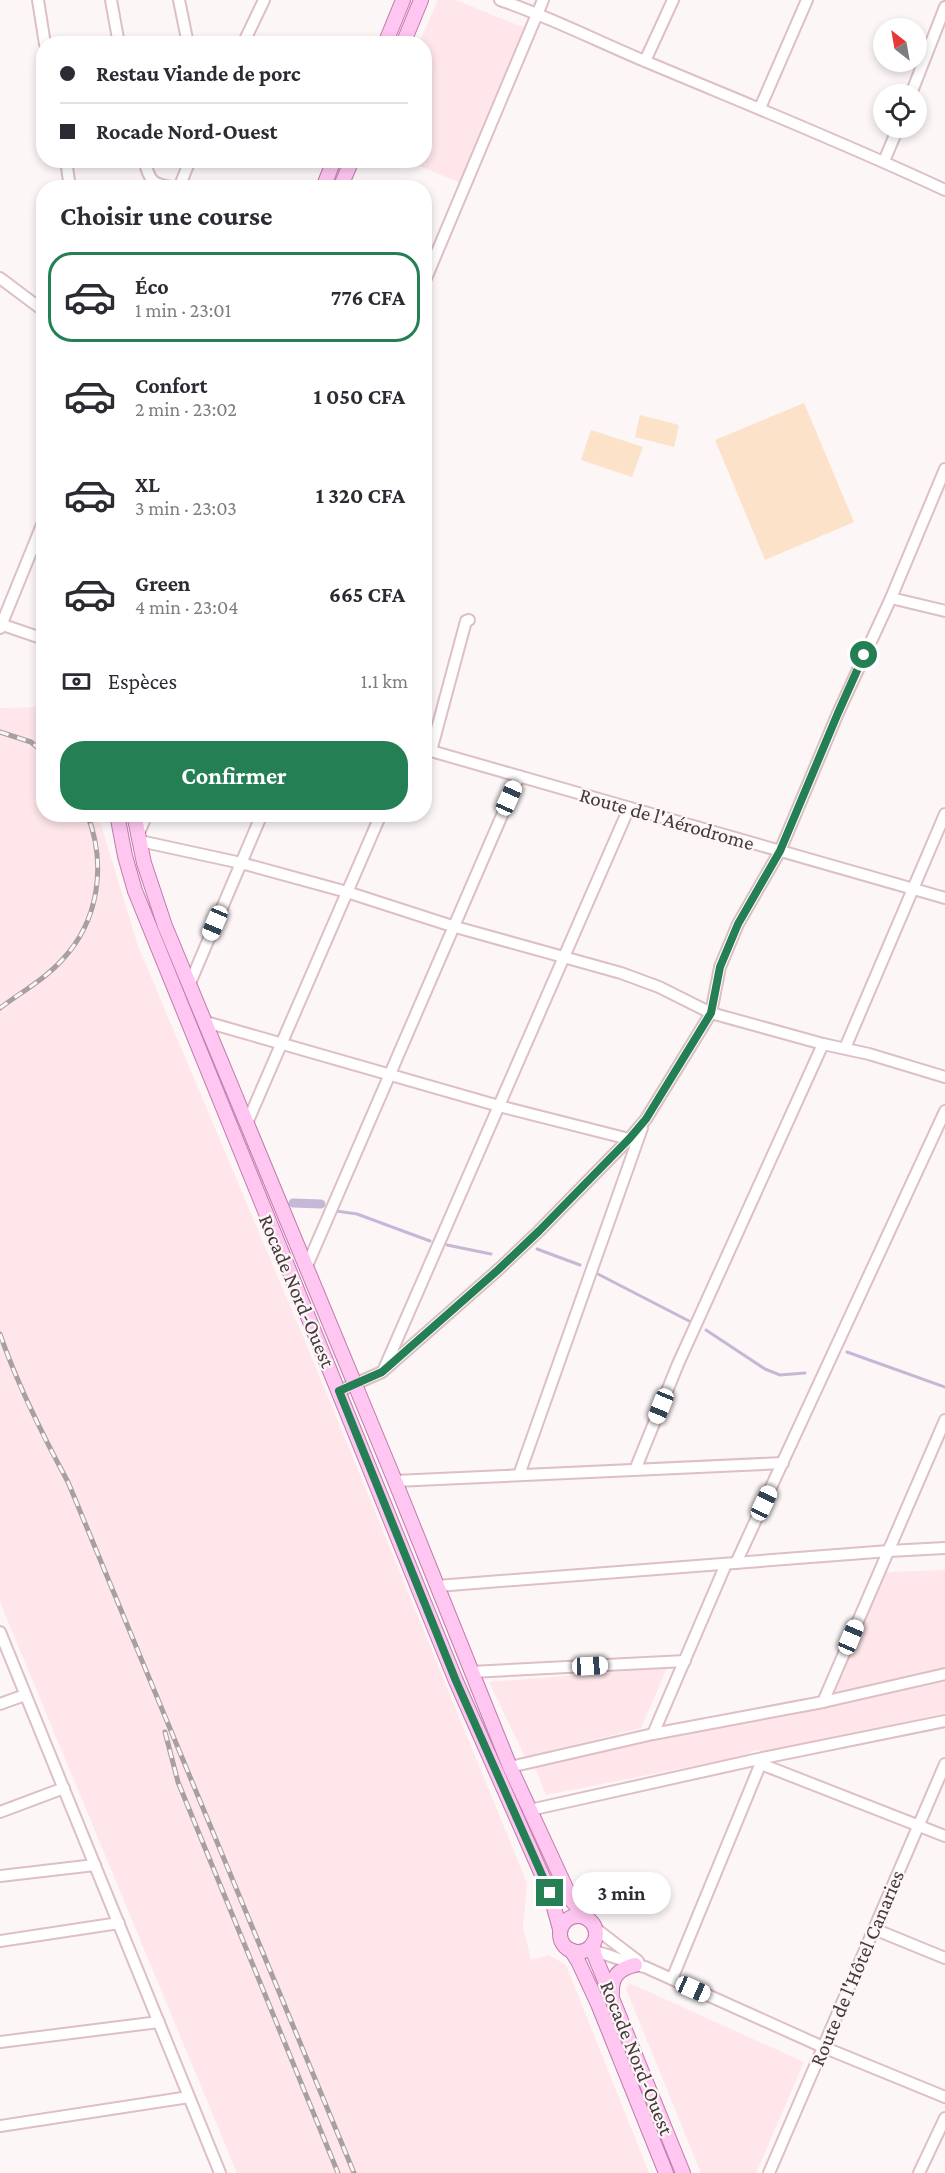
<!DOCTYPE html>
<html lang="fr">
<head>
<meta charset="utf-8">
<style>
  body { margin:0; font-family:"Crimson Pro",serif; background:#f2f2f3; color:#2b2b33; height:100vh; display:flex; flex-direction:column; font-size:22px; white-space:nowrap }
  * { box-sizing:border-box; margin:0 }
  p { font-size:20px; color:#7c7c81 }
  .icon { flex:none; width:33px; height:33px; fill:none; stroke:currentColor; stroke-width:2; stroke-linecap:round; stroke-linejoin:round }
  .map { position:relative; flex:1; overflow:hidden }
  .side { position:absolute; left:36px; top:180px; width:396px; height:642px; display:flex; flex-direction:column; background:#fff; border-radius:24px; box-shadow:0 3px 9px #0003 }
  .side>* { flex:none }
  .banner { position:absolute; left:36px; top:36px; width:396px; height:132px; border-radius:24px; box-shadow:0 3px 9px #0003; display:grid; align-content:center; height:132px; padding:0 24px; background:#fff }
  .needle { width:39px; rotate:329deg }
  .controls { position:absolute; left:873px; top:18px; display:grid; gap:12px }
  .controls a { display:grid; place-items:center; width:54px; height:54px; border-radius:50%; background:#fff; box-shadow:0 3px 9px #0003; font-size:30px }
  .end { position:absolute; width:27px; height:27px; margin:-14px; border:8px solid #247f55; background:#fff; box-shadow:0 0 0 3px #fff }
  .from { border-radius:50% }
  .bubble { position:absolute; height:42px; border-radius:21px; background:#fff; box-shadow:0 3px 9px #0003; font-size:20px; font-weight:700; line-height:42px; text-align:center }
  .car { position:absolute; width:18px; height:36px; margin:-18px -9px; border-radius:8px; box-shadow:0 0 4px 2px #0007; background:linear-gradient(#fff 24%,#345 0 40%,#fff 0 76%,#345 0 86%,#fff 0) }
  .banner b { display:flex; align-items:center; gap:21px; height:57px; font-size:22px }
  .banner b+b { border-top:2px solid #e1e1e2 }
  .banner i { width:15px; height:15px; background:#2b2b33 }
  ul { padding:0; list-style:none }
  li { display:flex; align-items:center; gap:18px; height:90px; margin:0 12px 9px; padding:0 12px; border:3px solid transparent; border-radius:24px }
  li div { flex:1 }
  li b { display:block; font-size:22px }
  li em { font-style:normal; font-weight:700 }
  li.current { border-color:#247f55 }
  li>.icon { width:54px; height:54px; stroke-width:1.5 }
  h2 { padding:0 24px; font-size:27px; line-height:72px }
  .pay { display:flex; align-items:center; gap:15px; height:66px; padding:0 24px; font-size:22px }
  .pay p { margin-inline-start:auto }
  .button { display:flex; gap:12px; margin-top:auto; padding:12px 24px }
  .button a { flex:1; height:69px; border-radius:24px; background:#247f55; color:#fff; font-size:24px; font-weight:700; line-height:69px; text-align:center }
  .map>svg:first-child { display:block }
  .built { fill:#fee6ea }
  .green { fill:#fbe2c8 }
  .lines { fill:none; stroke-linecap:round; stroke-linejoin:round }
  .stream { stroke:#c5b8d6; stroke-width:3 }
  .canal { stroke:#c5b8d6; stroke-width:9 }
  .minor-casing { stroke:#ddbfc4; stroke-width:14 }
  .major-casing { stroke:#bd7cab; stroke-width:16 }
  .minor { stroke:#fff; stroke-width:10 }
  .major { stroke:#fec6f1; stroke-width:14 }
  .rail-casing { stroke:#a89fa1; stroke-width:5 }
  .rail { stroke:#fcf6f7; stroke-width:3; stroke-dasharray:9; stroke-linecap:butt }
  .route { stroke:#247f55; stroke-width:8 }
  .labels { text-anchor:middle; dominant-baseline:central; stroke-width:4.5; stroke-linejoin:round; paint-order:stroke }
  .street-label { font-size:21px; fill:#45393c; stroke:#fcf6f7 }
</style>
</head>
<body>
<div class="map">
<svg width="945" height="2173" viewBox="0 0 945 2173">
  <rect width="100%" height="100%" fill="#fcf6f7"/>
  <!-- built -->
  <g class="built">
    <polygon points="438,0 456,0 525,28 463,184 408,161 424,160 424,44 419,43"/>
    <polygon points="43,707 44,814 98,815 138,946 315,1365 527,1883 523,1927 531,1960 549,1955 566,1965 649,2173 237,2173 0,1602 0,708"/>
    <polygon points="945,1570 945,1675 832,1696 886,1572"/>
    <polygon points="667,1668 641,1728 525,1757 489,1682"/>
    <polygon points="945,1680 945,1711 942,1719 763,1752 760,1750 752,1751 750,1755 546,1795 534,1765"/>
    <polygon points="629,1983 804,2062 756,2173 701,2173 626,1989"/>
  </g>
  <!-- green -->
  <g class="green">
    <polygon points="804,403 854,522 765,560 715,440"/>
    <polygon points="640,415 679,425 674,447 635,437"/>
    <polygon points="591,430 643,447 632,477 581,460"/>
  </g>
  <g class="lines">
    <!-- stream -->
    <g class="stream">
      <polyline points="336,1211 357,1214 430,1241"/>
      <polyline points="447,1245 491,1254"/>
      <polyline points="537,1249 580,1265"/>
      <polyline points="594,1272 689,1321"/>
      <polyline points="706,1330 765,1369 780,1375 805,1373"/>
      <polyline points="847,1352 945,1387"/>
    </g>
    <!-- canal -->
    <polyline class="canal" points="293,1203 321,1204"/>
    <defs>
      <g id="minor">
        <polyline points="38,0 45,44"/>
        <polyline points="111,0 119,44"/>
        <polyline points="179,0 188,44"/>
        <path d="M 500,0 C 550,17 597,41 647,62 C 747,104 847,144 945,190"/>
        <polyline points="243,44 264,0"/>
        <polyline points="645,61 673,0"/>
        <polyline points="911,94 945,7"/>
        <polyline points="760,108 807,0"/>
        <polyline points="66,160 70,188"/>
        <path d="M 144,160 C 151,185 153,184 177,188"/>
        <polyline points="884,161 898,128"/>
        <polyline points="179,188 190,160"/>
        <polyline points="0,278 44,311"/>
        <polyline points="424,283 543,0"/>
        <polyline points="891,598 945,611"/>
        <polyline points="0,624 44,639"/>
        <polyline points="0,628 44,520"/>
        <polyline points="424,749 945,898"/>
        <polyline points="431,751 466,621 469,620"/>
        <polyline points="138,835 147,814"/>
        <polyline points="140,841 241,863 347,892 452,926 621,973 659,987 711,1013 823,1044 869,1054 945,1077"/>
        <polyline points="190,983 262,814"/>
        <polyline points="206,1022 499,1106 629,1139"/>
        <polyline points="845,1048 945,814"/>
        <polyline points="247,1123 381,814"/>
        <polyline points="306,1268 519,776"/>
        <polyline points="384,1369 629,808"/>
        <polyline points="339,1391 382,1372 499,1269 539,1231 629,1139 646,1119 711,1013 720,967 738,924 780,851 838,713 891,598 945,469"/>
        <polyline points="635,1470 678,1364 823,1044"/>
        <polyline points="519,1475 642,1128"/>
        <polyline points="395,1481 783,1463"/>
        <polyline points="736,1563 945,1111"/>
        <polyline points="437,1586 889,1551 945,1548"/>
        <polyline points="0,1632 220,2173"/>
        <polyline points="471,1672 685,1661"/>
        <polyline points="823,1702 945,1420"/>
        <polyline points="0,1704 25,1695"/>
        <polyline points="653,1734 726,1564"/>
        <polyline points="761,1764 945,1836"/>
        <polyline points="510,1767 653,1734 823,1702 945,1674"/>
        <polyline points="530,1810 763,1758 945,1721"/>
        <polyline points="0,1812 64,1788"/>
        <polyline points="0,1876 95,1865"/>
        <polyline points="595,1928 638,1961"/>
        <polyline points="874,1929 945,1958"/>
        <polyline points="0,1941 119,1923"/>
        <path d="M 586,1950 C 607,1952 624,1963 645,1967 L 823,2047 L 945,2097"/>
        <polyline points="672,1979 763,1758"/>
        <polyline points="0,2042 159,2022"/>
        <polyline points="0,2126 189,2097"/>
        <polyline points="769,2173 945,1764"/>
        <polyline points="919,2173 945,2118"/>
      </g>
      <g id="major">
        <polyline points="385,44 403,0"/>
        <polyline points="403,44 421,0"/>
        <polyline points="323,188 334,160"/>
        <polyline points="340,188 352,160"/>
        <polyline points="117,814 125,856 135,891 456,1681 550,1893 560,1929"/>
        <polyline points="134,814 144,863 165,926 395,1481 510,1767 572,1901 589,1920"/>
        <circle cx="578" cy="1934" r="18"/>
        <polyline points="593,1943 594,1954 683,2173"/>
        <polyline points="571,1950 578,1961 598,2004 666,2173"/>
        <path d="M 612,1994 C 611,1977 618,1969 635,1965"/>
      </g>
    </defs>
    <!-- minor casing -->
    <use href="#minor" class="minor-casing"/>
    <!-- major casing -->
    <use href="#major" class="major-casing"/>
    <!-- minor -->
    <use href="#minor" class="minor"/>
    <!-- major -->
    <use href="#major" class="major"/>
    <defs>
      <g id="rail">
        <polyline points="0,732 31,742 44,753"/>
        <path d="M 0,1008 C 20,993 45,979 62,960 C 99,921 107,864 87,814"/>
        <path d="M 0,1334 C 18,1386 42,1434 68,1482 L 354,2173"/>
        <polyline points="165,1732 178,1782 338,2173"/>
      </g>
    </defs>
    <!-- rail casing -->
    <use href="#rail" class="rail-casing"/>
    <!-- rail -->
    <use href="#rail" class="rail"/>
  </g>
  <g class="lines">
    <!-- route -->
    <polyline class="route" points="550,1893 456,1681 339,1391 382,1372 499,1269 539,1231 629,1139 646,1119 711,1013 720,967 738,924 780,851 838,713 864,655"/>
  </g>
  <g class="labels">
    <!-- street labels -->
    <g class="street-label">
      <text transform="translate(667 819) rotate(16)">Route de l'Aérodrome</text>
      <text transform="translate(297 1291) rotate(67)">Rocade Nord-Ouest</text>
      <text transform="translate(857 1968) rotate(-67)">Route de l'Hôtel Canaries</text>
      <text transform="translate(637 2058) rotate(68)">Rocade Nord-Ouest</text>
    </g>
  </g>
</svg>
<div class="controls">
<a><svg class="needle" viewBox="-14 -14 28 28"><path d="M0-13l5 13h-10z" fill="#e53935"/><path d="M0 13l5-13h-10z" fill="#7c7c81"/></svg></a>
<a><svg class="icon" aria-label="locate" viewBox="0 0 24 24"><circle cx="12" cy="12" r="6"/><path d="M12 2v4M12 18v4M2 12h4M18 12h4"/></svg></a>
</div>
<i class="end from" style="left:864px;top:655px"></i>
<i class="end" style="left:550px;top:1893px"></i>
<div class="bubble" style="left:572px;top:1872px;width:99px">3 min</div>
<i class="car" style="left:509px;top:798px;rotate:24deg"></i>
<i class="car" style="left:215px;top:923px;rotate:203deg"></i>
<i class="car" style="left:661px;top:1406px;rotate:202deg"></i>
<i class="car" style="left:764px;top:1503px;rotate:25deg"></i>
<i class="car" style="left:851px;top:1637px;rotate:23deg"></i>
<i class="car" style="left:590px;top:1666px;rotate:87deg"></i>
<i class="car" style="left:693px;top:1989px;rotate:114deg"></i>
<div class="banner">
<b><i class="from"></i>Restau Viande de porc</b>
<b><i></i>Rocade Nord-Ouest</b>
</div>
<section class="side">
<h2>Choisir une course</h2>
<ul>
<li class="current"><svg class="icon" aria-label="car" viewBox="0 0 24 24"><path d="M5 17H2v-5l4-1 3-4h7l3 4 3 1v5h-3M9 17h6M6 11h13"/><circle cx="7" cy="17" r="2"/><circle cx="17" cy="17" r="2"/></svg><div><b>Éco</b><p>1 min · 23:01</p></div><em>776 CFA</em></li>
<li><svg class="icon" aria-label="car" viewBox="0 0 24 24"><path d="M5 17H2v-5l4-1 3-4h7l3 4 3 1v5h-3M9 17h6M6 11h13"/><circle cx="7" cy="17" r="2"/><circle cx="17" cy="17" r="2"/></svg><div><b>Confort</b><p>2 min · 23:02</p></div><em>1 050 CFA</em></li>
<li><svg class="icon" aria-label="car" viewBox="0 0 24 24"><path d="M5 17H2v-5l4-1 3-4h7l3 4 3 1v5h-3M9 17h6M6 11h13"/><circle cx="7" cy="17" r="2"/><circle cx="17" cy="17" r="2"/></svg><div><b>XL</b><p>3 min · 23:03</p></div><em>1 320 CFA</em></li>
<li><svg class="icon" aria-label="car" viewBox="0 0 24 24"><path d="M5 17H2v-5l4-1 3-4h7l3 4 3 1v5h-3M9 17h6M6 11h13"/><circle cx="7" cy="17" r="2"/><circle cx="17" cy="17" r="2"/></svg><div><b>Green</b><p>4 min · 23:04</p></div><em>665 CFA</em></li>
</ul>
<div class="pay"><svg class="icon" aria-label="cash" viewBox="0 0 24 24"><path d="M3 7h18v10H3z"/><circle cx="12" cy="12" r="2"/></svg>Espèces<p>1.1 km</p></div>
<div class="button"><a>Confirmer</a></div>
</section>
</div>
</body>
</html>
